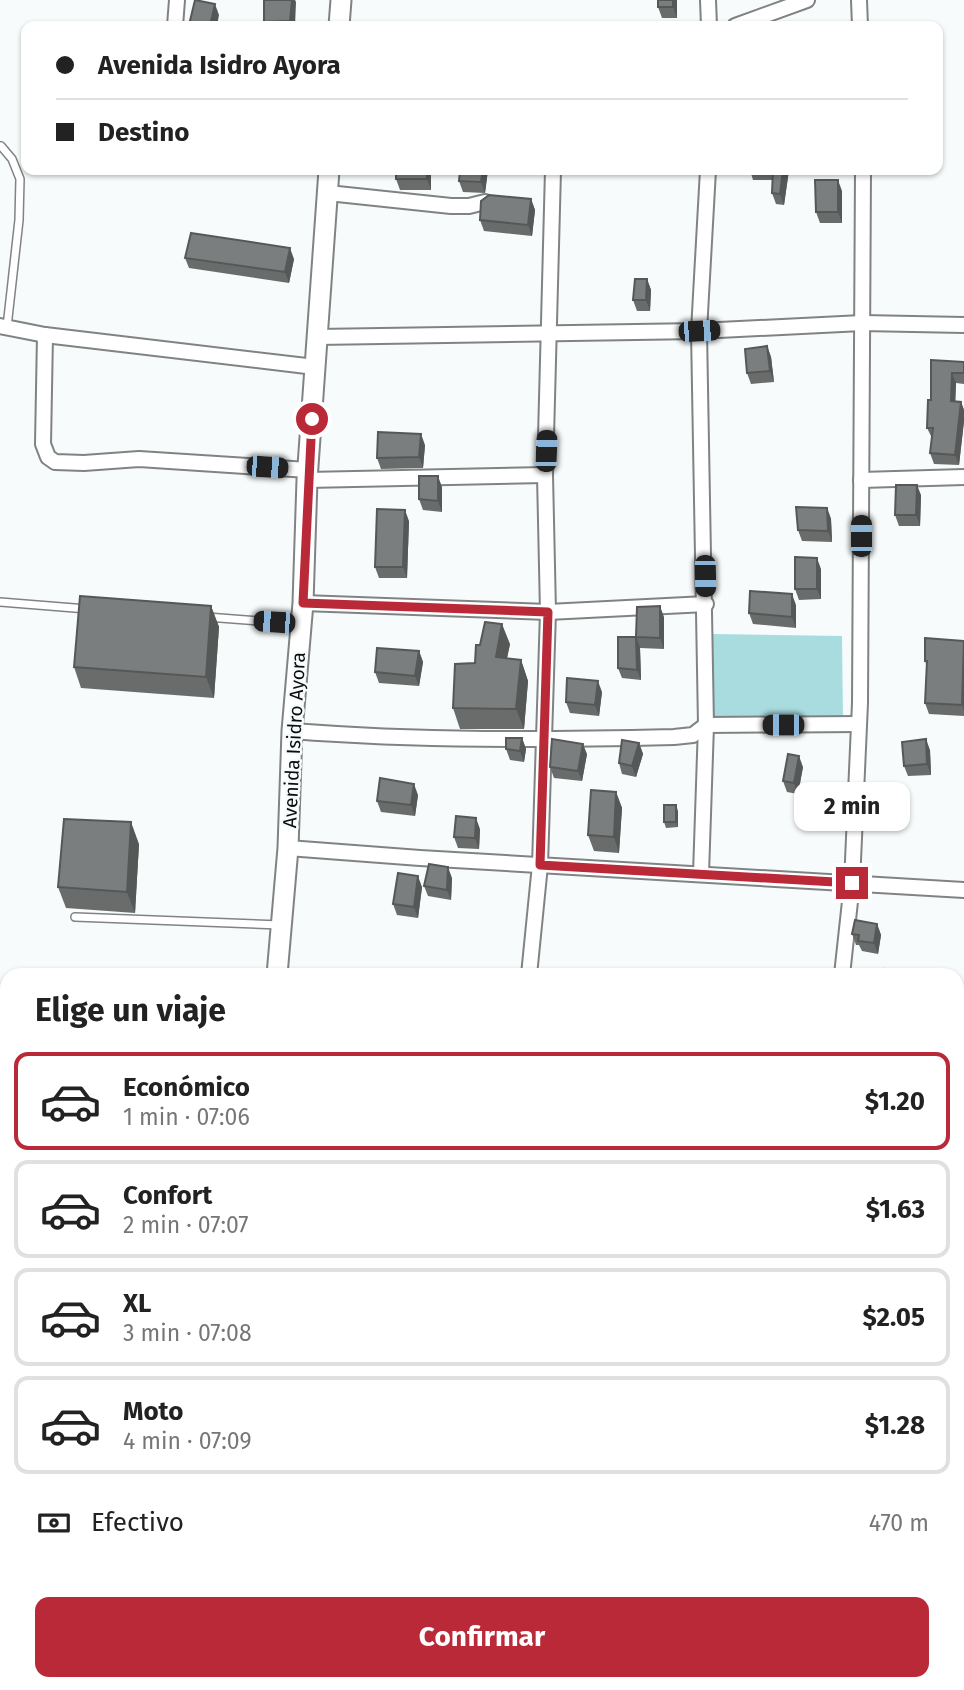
<!DOCTYPE html>
<html lang="es">
<head>
<meta charset="utf-8">
<style>
  body { margin:0; font-family:"Fira Sans",sans-serif; background:#f6f6f6; color:#222; height:100vh; display:flex; flex-direction:column; font-size:26px; white-space:nowrap }
  * { box-sizing:border-box; margin:0 }
  p { font-size:23px; color:#767676 }
  .icon { flex:none; width:38px; height:38px; fill:none; stroke:currentColor; stroke-width:2; stroke-linecap:round; stroke-linejoin:round }
  .map { position:relative; flex:1; overflow:hidden }
  .drawer { position:absolute; left:0px; top:968px; width:964px; height:723px; display:flex; flex-direction:column; background:#fff; border-radius:21px 21px 0 0; box-shadow:0 2px 5px #0004 }
  .drawer>* { flex:none }
  .banner { position:absolute; left:21px; top:21px; width:922px; height:154px; border-radius:14px; box-shadow:0 2px 5px #0004; display:grid; align-content:center; height:154px; padding:0 35px; background:#fff }
  .end { position:absolute; width:32px; height:32px; margin:-16px; border:9px solid #ba2938; background:#fff; box-shadow:0 0 0 4px #fff }
  .from { border-radius:50% }
  .bubble { position:absolute; height:49px; border-radius:14px; background:#fff; box-shadow:0 2px 5px #0004; font-size:23px; font-weight:700; line-height:49px; text-align:center }
  .car { position:absolute; width:21px; height:42px; margin:-21px -10px; border-radius:9px; box-shadow:0 0 5px 2px #0007; background:linear-gradient(#222 24%,#8ab4d8 0 40%,#222 0 76%,#8ab4d8 0 86%,#222 0) }
  .banner b { display:flex; align-items:center; gap:24px; height:66px; font-size:26px }
  .banner b+b { border-top:2px solid #e0e0e0 }
  .banner i { width:18px; height:18px; background:#222 }
  ul { padding:0; list-style:none }
  li { display:flex; align-items:center; gap:21px; height:98px; margin:0 14px 10px; padding:0 21px; border:4px solid #e0e0e0; border-radius:14px }
  li div { flex:1 }
  li b { display:block; font-size:26px }
  li em { font-style:normal; font-weight:700 }
  li.current { border-color:#ba2938 }
  li>.icon { width:63px; height:63px; stroke-width:1.5 }
  h2 { padding:0 35px; font-size:32px; line-height:84px }
  .pay { display:flex; align-items:center; gap:18px; height:77px; padding:0 35px; font-size:26px }
  .pay p { margin-inline-start:auto }
  .primary-button { display:flex; gap:14px; margin-top:auto; padding:14px 35px }
  .primary-button a { flex:1; height:80px; border-radius:14px; background:#ba2938; color:#fff; font-size:28px; font-weight:700; line-height:80px; text-align:center }
  .map>svg:first-child { display:block }
  .green { fill:#a9dcdf }
  .lines { fill:none; stroke-linecap:round; stroke-linejoin:round }
  .lane-casing { stroke:#808384; stroke-width:10 }
  .street-casing { stroke:#808384; stroke-width:18 }
  .secondary-casing { stroke:#808384; stroke-width:23 }
  .lane { stroke:#fff; stroke-width:7 }
  .street { stroke:#fff; stroke-width:14 }
  .secondary { stroke:#fff; stroke-width:19 }
  .wall { fill:#6a6c6c }
  .shaded-wall { fill:#565858 }
  .building { fill:#7b7e7e; stroke:#565858; stroke-width:2 }
  .route { stroke:#ba2938; stroke-width:9 }
  .labels { text-anchor:middle; dominant-baseline:central; stroke-width:5; stroke-linejoin:round; paint-order:stroke }
  .street-label { font-size:19px; fill:#0b0c0c; stroke:#f7fbfc }
</style>
</head>
<body>
<div class="map">
<svg width="964" height="1690" viewBox="0 0 964 1690">
  <rect width="100%" height="100%" fill="#f7fbfc"/>
  <!-- green -->
  <polygon class="green" points="712,634 842,636 843,723 709,719"/>
  <g class="lines">
    <defs>
      <g id="lane">
        <polyline points="1,146 12,159 20,179 19,220 7,327"/>
        <polyline points="0,602 87,609"/>
        <polyline points="207,617 300,624"/>
        <polyline points="75,917 280,925"/>
      </g>
      <g id="street">
        <polyline points="708,0 709,26"/>
        <polyline points="859,0 860,26"/>
        <polyline points="175,26 177,0"/>
        <polyline points="735,26 807,0"/>
        <polyline points="328,193 451,206 469,206 485,202"/>
        <polyline points="0,326 45,335 315,367"/>
        <polyline points="45,335 43,444 48,457 55,462 84,463 139,459 308,470"/>
        <polyline points="317,337 699,331 862,323 964,325"/>
        <polyline points="307,480 545,475"/>
        <polyline points="861,480 964,477"/>
        <polyline points="303,603 548,612 706,604"/>
        <path d="M 292,731 C 420,741 546,740 674,737 L 693,735 L 706,725 L 859,724"/>
        <polyline points="288,848 420,858 964,890"/>
        <polyline points="701,874 706,725 699,331 708,170"/>
        <polyline points="529,975 540,865 548,612 545,475 553,170"/>
        <polyline points="842,975 852,883 860,703 863,170"/>
        <polyline points="957,1286 964,1286"/>
        <polyline points="957,1372 964,1302"/>
        <polyline points="0,1527 7,1528"/>
        <polyline points="484,1684 485,1690"/>
        <polyline points="99,1690 125,1684"/>
        <polyline points="679,1690 679,1684"/>
        <polyline points="875,1690 876,1684"/>
        <polyline points="900,1690 964,1686"/>
      </g>
      <g id="secondary">
        <polyline points="339,26 341,0"/>
        <polyline points="277,975 288,848 292,731 303,603 307,480 329,170"/>
        <polyline points="957,1457 964,1457"/>
        <polyline points="223,1690 223,1684"/>
      </g>
    </defs>
    <!-- lane casing -->
    <use href="#lane" class="lane-casing"/>
    <!-- street casing -->
    <use href="#street" class="street-casing"/>
    <!-- secondary casing -->
    <use href="#secondary" class="secondary-casing"/>
    <!-- lane -->
    <use href="#lane" class="lane"/>
    <!-- street -->
    <use href="#street" class="street"/>
    <!-- secondary -->
    <use href="#secondary" class="secondary"/>
  </g>
  <!-- wall -->
  <g class="wall">
    <polygon points="264,0 295,0 295,26 265,26 264,22"/>
    <polygon points="677,0 677,18 662,18 658,7"/>
    <polygon points="396,170 431,170 431,190 400,190 396,179"/>
    <polygon points="488,170 485,193 463,192 459,181"/>
    <polygon points="750,170 789,170 784,205 776,204 772,193 773,180 753,180"/>
    <polygon points="842,191 842,223 820,223 816,212"/>
    <polygon points="531,199 535,210 532,236 484,231 480,220"/>
    <polygon points="185,258 294,259 289,283 189,268"/>
    <polygon points="647,279 651,290 650,311 637,311 633,300"/>
    <polygon points="767,346 771,357 774,382 751,384 747,373"/>
    <polygon points="931,360 964,362 964,384 956,383 955,402 961,402 964,410 964,421 959,465 934,464 930,453 932,438 927,428 931,400"/>
    <polygon points="425,445 423,468 381,469 377,458"/>
    <polygon points="442,487 442,512 423,510 419,499"/>
    <polygon points="921,495 920,526 899,526 895,515"/>
    <polygon points="827,508 831,519 832,542 802,541 798,530"/>
    <polygon points="409,521 407,578 379,578 375,567"/>
    <polygon points="821,569 821,599 799,600 795,589"/>
    <polygon points="796,605 796,628 753,624 749,613"/>
    <polygon points="211,606 219,627 214,698 81,688 74,667"/>
    <polygon points="664,617 664,649 640,648 641,680 622,678 618,668 636,637"/>
    <polygon points="964,641 964,716 929,714 925,703 927,666 925,661"/>
    <polygon points="510,644 507,658 521,660 528,681 524,729 460,729 453,708"/>
    <polygon points="419,651 423,662 419,686 379,683 375,672"/>
    <polygon points="602,692 599,716 570,713 566,702"/>
    <polygon points="522,738 526,749 524,762 510,760 506,749"/>
    <polygon points="639,743 643,754 636,777 622,774 619,763"/>
    <polygon points="930,750 931,775 908,776 904,766"/>
    <polygon points="587,754 582,781 554,778 550,767"/>
    <polygon points="803,767 798,794 787,792 783,781"/>
    <polygon points="616,792 622,808 619,853 594,851 588,835"/>
    <polygon points="418,795 415,816 381,812 377,801"/>
    <polygon points="678,811 678,827 666,828 664,822"/>
    <polygon points="480,829 479,849 458,848 454,837"/>
    <polygon points="139,844 135,913 66,908 58,887"/>
    <polygon points="452,878 451,900 428,896 424,886"/>
    <polygon points="422,887 418,918 397,915 393,904"/>
    <polygon points="877,924 881,935 878,954 862,951 859,945 856,945 852,934"/>
    <polygon points="957,1024 964,1024 964,1059 957,1057"/>
    <polygon points="0,1153 7,1153 7,1185 0,1184"/>
    <rect x="254" y="1684" width="161" height="6"/>
  </g>
  <!-- shaded-wall -->
  <g class="shaded-wall">
    <polygon points="292,0 295,0 296,2 295,26 292,26 290,21"/>
    <polygon points="673,0 677,0 677,18 673,7"/>
    <polygon points="215,4 219,15 217,26 210,26"/>
    <polygon points="427,170 431,170 431,190 427,179"/>
    <polygon points="483,170 488,170 485,193 481,182"/>
    <polygon points="783,170 789,170 784,205 780,194"/>
    <polygon points="838,180 842,191 842,223 838,212"/>
    <polygon points="531,199 535,210 532,236 528,225"/>
    <polygon points="290,248 294,259 289,283 285,272"/>
    <polygon points="647,279 651,290 650,311 646,300"/>
    <polygon points="767,346 771,357 774,382 770,371"/>
    <polygon points="952,373 956,383 955,412 951,401"/>
    <polygon points="961,402 964,410 964,421 959,465 955,455"/>
    <polygon points="421,434 425,445 423,468 419,457"/>
    <polygon points="438,476 442,487 442,512 438,501"/>
    <polygon points="917,485 921,495 920,526 916,515"/>
    <polygon points="827,508 831,519 832,542 828,531"/>
    <polygon points="405,510 409,521 407,578 403,567"/>
    <polygon points="817,558 821,569 821,599 817,589"/>
    <polygon points="792,594 796,605 796,628 792,617"/>
    <polygon points="211,606 219,627 214,698 206,677"/>
    <polygon points="660,606 664,617 664,649 660,638"/>
    <polygon points="502,624 510,644 503,677 496,657"/>
    <polygon points="636,637 640,648 641,680 637,670"/>
    <polygon points="419,651 423,662 419,686 415,676"/>
    <polygon points="521,660 528,681 524,729 516,709"/>
    <polygon points="964,660 964,711 962,705"/>
    <polygon points="598,681 602,692 599,716 595,705"/>
    <polygon points="522,738 526,749 524,762 520,751"/>
    <polygon points="926,739 930,750 931,775 927,764"/>
    <polygon points="639,743 643,754 636,777 632,766"/>
    <polygon points="583,744 587,754 582,781 578,771"/>
    <polygon points="799,756 803,767 798,794 794,783"/>
    <polygon points="414,784 418,795 415,816 411,805"/>
    <polygon points="616,792 622,808 619,853 614,837"/>
    <polygon points="676,805 678,811 678,827 676,822"/>
    <polygon points="476,818 480,829 479,849 475,838"/>
    <polygon points="131,822 139,844 135,913 127,892"/>
    <polygon points="448,867 452,878 451,900 447,890"/>
    <polygon points="418,876 422,887 418,918 414,907"/>
    <polygon points="877,924 881,935 878,954 874,943"/>
    <polygon points="410,1684 415,1684 415,1690 413,1690"/>
  </g>
  <!-- building -->
  <g class="building">
    <polygon points="195,0 215,4 210,26 189,25"/>
    <polygon points="264,0 292,0 290,21 264,22"/>
    <rect x="658" y="0" width="15" height="7"/>
    <rect x="396" y="170" width="31" height="9"/>
    <polygon points="460,170 483,170 481,182 459,181"/>
    <polygon points="773,170 783,170 780,194 772,193"/>
    <polygon points="815,180 838,180 838,212 816,212"/>
    <polygon points="489,195 531,199 528,225 480,220 481,201"/>
    <polygon points="191,233 290,248 285,272 185,258"/>
    <polygon points="635,279 647,279 646,300 633,300"/>
    <polygon points="767,346 770,371 747,373 745,349"/>
    <polygon points="931,360 964,362 964,373 952,373 951,401 961,402 955,455 930,453 933,428 927,428 928,400 931,400"/>
    <polygon points="378,432 421,434 419,457 377,458"/>
    <polygon points="419,476 438,476 438,501 419,499"/>
    <polygon points="896,485 917,485 916,515 895,515"/>
    <polygon points="796,507 827,508 828,531 798,530"/>
    <polygon points="377,509 405,510 403,567 375,567"/>
    <polygon points="795,557 817,558 817,589 795,589"/>
    <polygon points="750,591 792,594 792,617 749,613"/>
    <polygon points="80,596 211,606 206,677 74,667"/>
    <polygon points="660,606 660,638 636,637 637,607"/>
    <polygon points="485,622 502,624 496,657 521,660 516,709 453,708 455,664 475,663 476,645 480,645"/>
    <polygon points="618,637 636,637 637,670 618,668"/>
    <polygon points="925,638 964,641 962,705 925,703 927,661 925,661"/>
    <polygon points="377,648 419,651 415,676 375,672"/>
    <polygon points="567,678 598,681 595,705 566,702"/>
    <polygon points="506,738 522,738 520,751 506,749"/>
    <polygon points="552,739 583,744 578,771 550,767"/>
    <polygon points="926,739 927,764 904,766 902,742"/>
    <polygon points="622,740 639,743 632,766 619,763"/>
    <polygon points="788,754 799,756 794,783 783,781"/>
    <polygon points="380,778 414,784 411,805 377,801"/>
    <polygon points="591,790 616,792 614,837 588,835"/>
    <rect x="664" y="805" width="12" height="17"/>
    <polygon points="456,816 476,818 475,838 454,837"/>
    <polygon points="64,819 131,822 127,892 58,887"/>
    <polygon points="429,864 448,867 447,890 424,886"/>
    <polygon points="398,873 418,876 414,907 393,904"/>
    <polygon points="855,920 877,924 874,943 858,941 859,935 852,934"/>
    <polygon points="885,969 916,974 916,975 884,975"/>
    <polygon points="957,1024 964,1024 963,1049 957,1047"/>
    <polygon points="0,1153 7,1153 7,1175 0,1174"/>
    <polygon points="964,1503 964,1521 962,1520"/>
    <polygon points="254,1684 358,1684 254,1690"/>
  </g>
  <g class="lines">
    <!-- route -->
    <polyline class="route" points="312,419 303,603 548,612 540,865 852,883"/>
  </g>
  <g class="labels">
    <!-- street labels -->
    <g class="street-label">
      <text transform="translate(294 740) rotate(-87)">Avenida Isidro Ayora</text>
    </g>
  </g>
</svg>
<i class="end from" style="left:312px;top:419px"></i>
<i class="end" style="left:852px;top:883px"></i>
<div class="bubble" style="left:794px;top:782px;width:116px">2 min</div>
<i class="car" style="left:699px;top:331px;rotate:87deg"></i>
<i class="car" style="left:546px;top:451px;rotate:2deg"></i>
<i class="car" style="left:267px;top:467px;rotate:94deg"></i>
<i class="car" style="left:861px;top:536px;rotate:0deg"></i>
<i class="car" style="left:705px;top:576px;rotate:179deg"></i>
<i class="car" style="left:274px;top:622px;rotate:274deg"></i>
<i class="car" style="left:783px;top:725px;rotate:270deg"></i>
<div class="banner">
<b><i class="from"></i>Avenida Isidro Ayora</b>
<b><i></i>Destino</b>
</div>
<section class="drawer">
<h2>Elige un viaje</h2>
<ul>
<li class="current"><svg class="icon" aria-label="car" viewBox="0 0 24 24"><path d="M5 17H2v-5l4-1 3-4h7l3 4 3 1v5h-3M9 17h6M6 11h13"/><circle cx="7" cy="17" r="2"/><circle cx="17" cy="17" r="2"/></svg><div><b>Económico</b><p>1 min · 07:06</p></div><em>$1.20</em></li>
<li><svg class="icon" aria-label="car" viewBox="0 0 24 24"><path d="M5 17H2v-5l4-1 3-4h7l3 4 3 1v5h-3M9 17h6M6 11h13"/><circle cx="7" cy="17" r="2"/><circle cx="17" cy="17" r="2"/></svg><div><b>Confort</b><p>2 min · 07:07</p></div><em>$1.63</em></li>
<li><svg class="icon" aria-label="car" viewBox="0 0 24 24"><path d="M5 17H2v-5l4-1 3-4h7l3 4 3 1v5h-3M9 17h6M6 11h13"/><circle cx="7" cy="17" r="2"/><circle cx="17" cy="17" r="2"/></svg><div><b>XL</b><p>3 min · 07:08</p></div><em>$2.05</em></li>
<li><svg class="icon" aria-label="car" viewBox="0 0 24 24"><path d="M5 17H2v-5l4-1 3-4h7l3 4 3 1v5h-3M9 17h6M6 11h13"/><circle cx="7" cy="17" r="2"/><circle cx="17" cy="17" r="2"/></svg><div><b>Moto</b><p>4 min · 07:09</p></div><em>$1.28</em></li>
</ul>
<div class="pay"><svg class="icon" aria-label="cash" viewBox="0 0 24 24"><path d="M3 7h18v10H3z"/><circle cx="12" cy="12" r="2"/></svg>Efectivo<p>470 m</p></div>
<div class="primary-button"><a>Confirmar</a></div>
</section>
</div>
</body>
</html>
